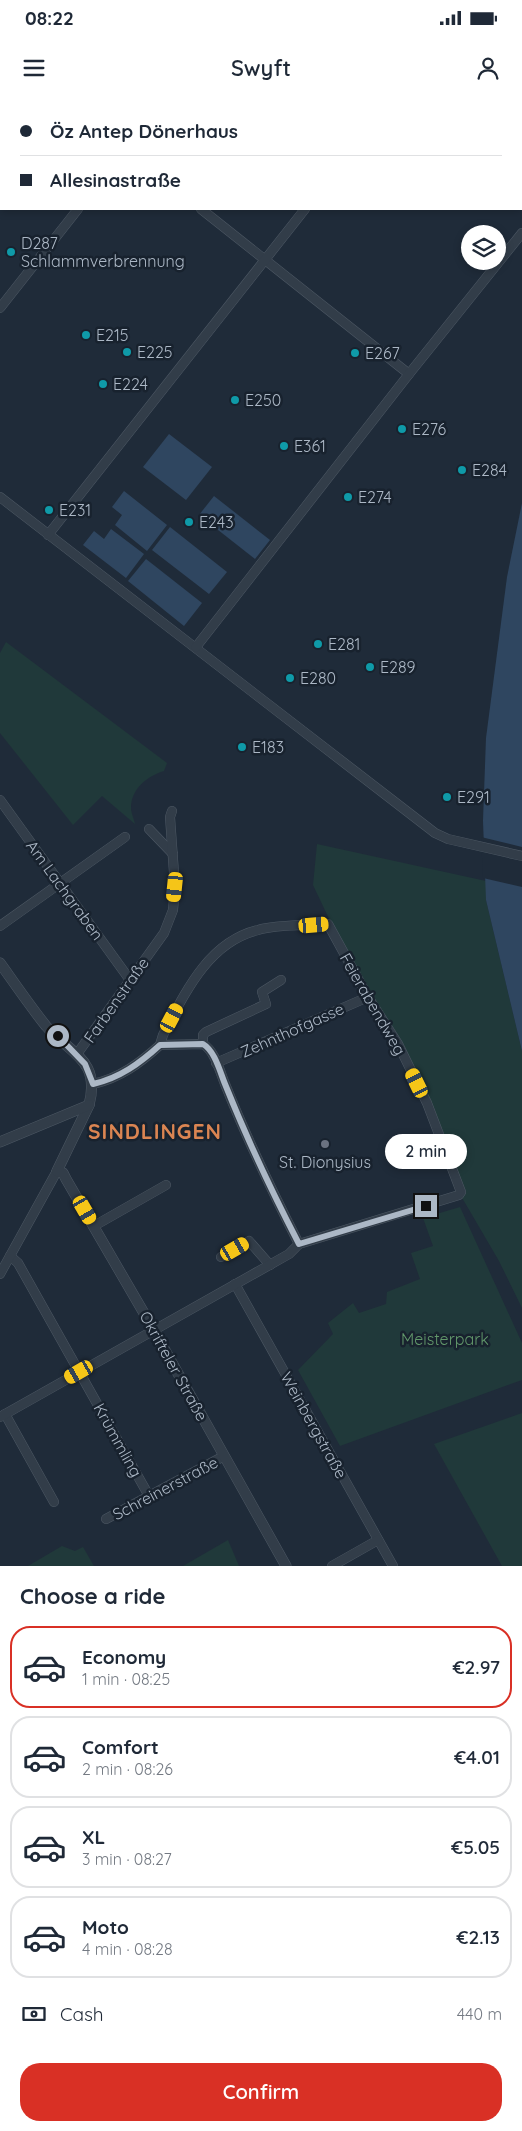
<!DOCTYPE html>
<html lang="en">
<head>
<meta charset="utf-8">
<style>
  body { margin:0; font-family:Quicksand,sans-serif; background:#f6f6f7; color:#1f2937; height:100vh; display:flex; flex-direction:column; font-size:19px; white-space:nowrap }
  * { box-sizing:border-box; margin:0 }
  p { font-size:16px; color:#747a83 }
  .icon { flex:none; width:28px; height:28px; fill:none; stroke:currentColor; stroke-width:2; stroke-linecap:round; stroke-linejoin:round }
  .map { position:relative; height:1466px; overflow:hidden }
  .sheet { display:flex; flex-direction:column; background:#fff; flex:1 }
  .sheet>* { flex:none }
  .banner { position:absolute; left:0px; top:0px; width:522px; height:110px; box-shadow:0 2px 8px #0003; display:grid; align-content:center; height:110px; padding:0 20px; background:#fff }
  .fabs { position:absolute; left:461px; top:125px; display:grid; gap:10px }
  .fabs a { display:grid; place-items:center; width:45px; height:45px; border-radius:50%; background:#fff; box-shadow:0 2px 8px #0003; font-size:25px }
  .end { position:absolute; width:22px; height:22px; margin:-11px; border:6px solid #acb8c6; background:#111; box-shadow:0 0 0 2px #111 }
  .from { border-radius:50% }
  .bubble { position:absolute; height:35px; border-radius:18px; background:#fff; box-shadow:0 2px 8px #0003; font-size:16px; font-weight:600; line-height:35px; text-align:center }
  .car { position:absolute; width:15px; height:30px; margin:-15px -8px; border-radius:6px; box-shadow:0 0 4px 1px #0007; background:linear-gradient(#f5c518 24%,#345 0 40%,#f5c518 0 76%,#345 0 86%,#f5c518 0) }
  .banner b { display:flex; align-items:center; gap:18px; height:48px; font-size:19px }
  .banner b+b { border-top:1px solid #e0e1e3 }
  .banner i { width:12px; height:12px; background:#1f2937 }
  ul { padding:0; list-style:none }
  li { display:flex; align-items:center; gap:15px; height:82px; margin:0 10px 8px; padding:0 10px; border:2px solid #e0e1e3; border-radius:20px }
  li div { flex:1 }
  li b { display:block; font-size:19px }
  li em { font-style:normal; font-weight:600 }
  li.current { border-color:#d93025 }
  li>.icon { width:45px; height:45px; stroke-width:1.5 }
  h2 { padding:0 20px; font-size:22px; line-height:60px }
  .pay { display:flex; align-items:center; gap:12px; height:55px; padding:0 20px; font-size:19px }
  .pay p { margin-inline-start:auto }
  .primary-button { display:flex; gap:10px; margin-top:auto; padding:10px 20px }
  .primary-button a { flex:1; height:58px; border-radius:20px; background:#d93025; color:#fff; font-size:20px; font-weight:600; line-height:58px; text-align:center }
  .status { display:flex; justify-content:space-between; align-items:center; height:35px; padding:0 25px; background:#fff; direction:ltr }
  .status svg { height:14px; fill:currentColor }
  header { display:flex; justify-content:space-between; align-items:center; height:65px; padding:0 20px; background:#fff; font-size:22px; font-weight:600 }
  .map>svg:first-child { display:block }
  .green { fill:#20393a }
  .water { fill:#2f4660 }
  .pier { fill:#1f2b39 }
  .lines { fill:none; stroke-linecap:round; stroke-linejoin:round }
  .minor-casing { stroke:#4d5864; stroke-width:10 }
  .tertiary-casing { stroke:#4d5864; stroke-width:11 }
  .minor { stroke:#323d49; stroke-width:9 }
  .tertiary { stroke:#323d49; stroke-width:10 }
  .route { stroke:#acb8c6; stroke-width:6 }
  .culture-dot { fill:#0f9aa8; stroke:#18222e; stroke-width:2 }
  .worship-dot { fill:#6b7280; stroke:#18222e; stroke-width:2 }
  .labels { text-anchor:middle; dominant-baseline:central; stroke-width:5; stroke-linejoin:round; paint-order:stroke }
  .poi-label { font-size:16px; fill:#acb8c6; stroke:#18222e; text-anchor:start }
  .street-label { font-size:16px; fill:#acb8c6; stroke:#18222e }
  .park-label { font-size:16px; fill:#62986b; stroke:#18222e }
  .district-label { font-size:21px; font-weight:bold; letter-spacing:1px; fill:#db8552; stroke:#18222e }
</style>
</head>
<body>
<div class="status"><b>08:22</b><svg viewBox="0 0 49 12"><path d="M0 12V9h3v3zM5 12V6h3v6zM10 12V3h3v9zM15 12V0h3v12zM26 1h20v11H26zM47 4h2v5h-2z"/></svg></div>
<header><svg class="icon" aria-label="menu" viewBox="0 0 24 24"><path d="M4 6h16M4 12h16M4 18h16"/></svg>Swyft<svg class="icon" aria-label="person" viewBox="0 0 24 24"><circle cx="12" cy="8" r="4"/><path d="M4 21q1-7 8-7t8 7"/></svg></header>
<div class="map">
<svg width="522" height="1466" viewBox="0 0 522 1466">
  <rect width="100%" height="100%" fill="#1f2b39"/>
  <!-- green -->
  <g class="green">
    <path d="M 6,542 L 167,663 L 164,671 C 147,676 131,689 131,708 C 131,713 134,719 135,724 L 102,696 L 73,725 L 0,633 L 0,553 Z"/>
    <polygon points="317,744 486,781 486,800 522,951 522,1208 499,1161 461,1096 448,1048 341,844 313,785"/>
    <polygon points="460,1107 522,1243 522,1280 340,1346 298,1270 333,1234 328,1223 353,1203 359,1213 386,1204 387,1192 420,1179 411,1153 433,1146 423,1118"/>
    <polygon points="522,1313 522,1466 502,1466 434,1344"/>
    <polygon points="228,1440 239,1466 183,1466"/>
    <polygon points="62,1446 75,1451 83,1447 94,1466 28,1466"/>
  </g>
  <!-- water -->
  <g class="water">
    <polygon points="169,334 212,367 186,400 143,367"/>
    <polygon points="124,391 167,425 147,451 115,425 122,415 112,407"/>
    <polygon points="214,396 270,440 255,459 199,415"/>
    <polygon points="522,403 522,951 486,800 483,721 486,638 507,477"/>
    <polygon points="170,427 227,472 209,494 152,450"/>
    <polygon points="111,429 144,454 126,478 83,445 94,431 104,439"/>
    <polygon points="146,459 202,503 184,526 128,481"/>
  </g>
  <!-- pier -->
  <polygon class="pier" points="481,737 522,747 522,787 483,778"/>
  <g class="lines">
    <defs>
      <g id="minor">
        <polyline points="60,0 62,1"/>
        <polyline points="163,1 164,0"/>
        <polyline points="390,1 391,0"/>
        <polyline points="201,109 409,274"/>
        <polyline points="0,208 78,109"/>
        <polyline points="0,397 435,733 448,739 522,756"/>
        <polyline points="48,435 305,109"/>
        <polyline points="196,547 409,274 522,133"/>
        <polyline points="0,700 130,880"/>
        <polyline points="149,729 173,754"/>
        <polyline points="0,826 125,737"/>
        <polyline points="203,944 203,935 206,932 266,904 262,892 281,880"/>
        <polyline points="77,954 164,833 173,810 175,787 170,717 172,711"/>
        <polyline points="216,963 368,897"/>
        <path d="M 93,984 C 120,978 140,963 160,945 L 203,944 C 215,951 220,972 225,984 C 247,1039 272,1091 299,1144"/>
        <polyline points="94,1126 166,1085"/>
        <polyline points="10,1156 18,1163 149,1396"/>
        <polyline points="221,1157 249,1141 270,1165"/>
        <polyline points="0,1174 57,1071"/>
        <polyline points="235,1184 393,1466"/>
        <polyline points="5,1314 54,1402"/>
        <path d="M 0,1317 L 289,1154 L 299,1144 L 459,1095 L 461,1092 L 427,1003 L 398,944 L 368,897 L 328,824 C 306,826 279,824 258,830 C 208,842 185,893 163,935 L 160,945"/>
        <polyline points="106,1419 224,1356"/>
        <polyline points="332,1466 378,1440"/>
      </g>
      <g id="tertiary">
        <path d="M 0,863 C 15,884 30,906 46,926 C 70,954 101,959 89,1005 L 57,1071 L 63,1073 L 66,1079 L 148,1220 L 286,1466"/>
        <polyline points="0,1042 89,1005"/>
      </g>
    </defs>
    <!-- minor casing -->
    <use href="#minor" class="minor-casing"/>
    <!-- tertiary casing -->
    <use href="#tertiary" class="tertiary-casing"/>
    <!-- minor -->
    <use href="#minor" class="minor"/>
    <!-- tertiary -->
    <use href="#tertiary" class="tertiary"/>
  </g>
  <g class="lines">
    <!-- route -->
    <path class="route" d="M 58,936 L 85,964 L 93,984 C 120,978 140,963 160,945 L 203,944 C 215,951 220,972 225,984 C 247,1039 272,1092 299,1144 L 426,1106"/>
  </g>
  <!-- markers -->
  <g class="culture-dot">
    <circle cx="11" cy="152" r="5"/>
    <circle cx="86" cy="235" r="5"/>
    <circle cx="127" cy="252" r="5"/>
    <circle cx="355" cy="253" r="5"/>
    <circle cx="103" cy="284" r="5"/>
    <circle cx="235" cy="300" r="5"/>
    <circle cx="402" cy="329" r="5"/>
    <circle cx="284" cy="346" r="5"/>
    <circle cx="462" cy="370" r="5"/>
    <circle cx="348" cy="397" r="5"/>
    <circle cx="49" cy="410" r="5"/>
    <circle cx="189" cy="422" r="5"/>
    <circle cx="318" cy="544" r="5"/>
    <circle cx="370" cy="567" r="5"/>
    <circle cx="290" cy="578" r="5"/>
    <circle cx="242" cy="647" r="5"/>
    <circle cx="447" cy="697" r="5"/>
  </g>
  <circle class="worship-dot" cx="325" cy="1044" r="5"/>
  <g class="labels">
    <!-- poi labels -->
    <g class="poi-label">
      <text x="21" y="143">D287<tspan x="21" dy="18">Schlammverbrennung</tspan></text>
      <text x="96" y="235">E215</text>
      <text x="137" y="252">E225</text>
      <text x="365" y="253">E267</text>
      <text x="113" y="284">E224</text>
      <text x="245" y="300">E250</text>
      <text x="412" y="329">E276</text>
      <text x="294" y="346">E361</text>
      <text x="472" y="370">E284</text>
      <text x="358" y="397">E274</text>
      <text x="59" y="410">E231</text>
      <text x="199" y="422">E243</text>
      <text x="328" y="544">E281</text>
      <text x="380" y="567">E289</text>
      <text x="300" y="578">E280</text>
      <text x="252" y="647">E183</text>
      <text x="457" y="697">E291</text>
      <text x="325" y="1062" text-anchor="middle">St. Dionysius</text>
    </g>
    <!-- street labels -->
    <g class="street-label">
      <text transform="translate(65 790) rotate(54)">Am Lachgraben</text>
      <text transform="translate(116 900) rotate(-55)">Farbenstraße</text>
      <text transform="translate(373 904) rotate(60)">Feierabendweg</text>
      <text transform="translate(292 930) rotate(-24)">Zehnthofgasse</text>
      <text transform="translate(174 1266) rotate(61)">Okrifteler Straße</text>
      <text transform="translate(314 1325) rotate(61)">Weinbergstraße</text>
      <text transform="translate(118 1340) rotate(61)">Krümmling</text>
      <text transform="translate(165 1388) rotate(-28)">Schreinerstraße</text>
    </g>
    <!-- park labels -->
    <g class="park-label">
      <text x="445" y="1239">Meisterpark</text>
    </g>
    <!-- district labels -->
    <g class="district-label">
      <text x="155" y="1031">SINDLINGEN</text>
    </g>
  </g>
</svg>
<div class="fabs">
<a><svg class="icon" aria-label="layers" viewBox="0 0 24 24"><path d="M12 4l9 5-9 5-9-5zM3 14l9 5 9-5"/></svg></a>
</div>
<i class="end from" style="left:58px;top:936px"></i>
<i class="end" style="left:426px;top:1106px"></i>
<div class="bubble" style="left:385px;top:1034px;width:82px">2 min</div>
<i class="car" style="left:175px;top:787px;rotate:186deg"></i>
<i class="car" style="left:314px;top:825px;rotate:85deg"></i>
<i class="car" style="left:172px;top:918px;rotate:28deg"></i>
<i class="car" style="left:417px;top:983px;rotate:334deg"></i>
<i class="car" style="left:85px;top:1110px;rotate:150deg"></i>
<i class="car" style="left:235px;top:1149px;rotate:60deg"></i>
<i class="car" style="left:79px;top:1272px;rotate:240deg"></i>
<div class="banner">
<b><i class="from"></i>Öz Antep Dönerhaus</b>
<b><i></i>Allesinastraße</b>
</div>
</div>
<section class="sheet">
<h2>Choose a ride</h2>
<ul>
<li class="current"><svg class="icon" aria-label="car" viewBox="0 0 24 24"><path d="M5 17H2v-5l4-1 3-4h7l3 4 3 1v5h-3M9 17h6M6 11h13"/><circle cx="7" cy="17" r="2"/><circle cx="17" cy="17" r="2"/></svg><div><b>Economy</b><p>1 min · 08:25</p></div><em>€2.97</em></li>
<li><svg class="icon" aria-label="car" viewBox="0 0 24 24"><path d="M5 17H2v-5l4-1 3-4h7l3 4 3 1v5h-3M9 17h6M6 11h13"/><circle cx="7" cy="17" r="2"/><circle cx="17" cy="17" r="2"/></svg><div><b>Comfort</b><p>2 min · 08:26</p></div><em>€4.01</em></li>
<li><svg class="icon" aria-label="car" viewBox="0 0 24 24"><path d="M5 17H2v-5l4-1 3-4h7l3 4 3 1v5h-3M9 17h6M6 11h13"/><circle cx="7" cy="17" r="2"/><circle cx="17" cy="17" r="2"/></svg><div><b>XL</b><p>3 min · 08:27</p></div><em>€5.05</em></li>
<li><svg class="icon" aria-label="car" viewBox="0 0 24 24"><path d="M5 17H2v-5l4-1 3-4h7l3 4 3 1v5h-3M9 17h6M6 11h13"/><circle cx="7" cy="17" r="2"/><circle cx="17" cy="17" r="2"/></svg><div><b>Moto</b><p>4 min · 08:28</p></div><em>€2.13</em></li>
</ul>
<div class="pay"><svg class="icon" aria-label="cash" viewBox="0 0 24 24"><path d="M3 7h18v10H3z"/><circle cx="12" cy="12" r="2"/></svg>Cash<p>440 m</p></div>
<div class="primary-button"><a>Confirm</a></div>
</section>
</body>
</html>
